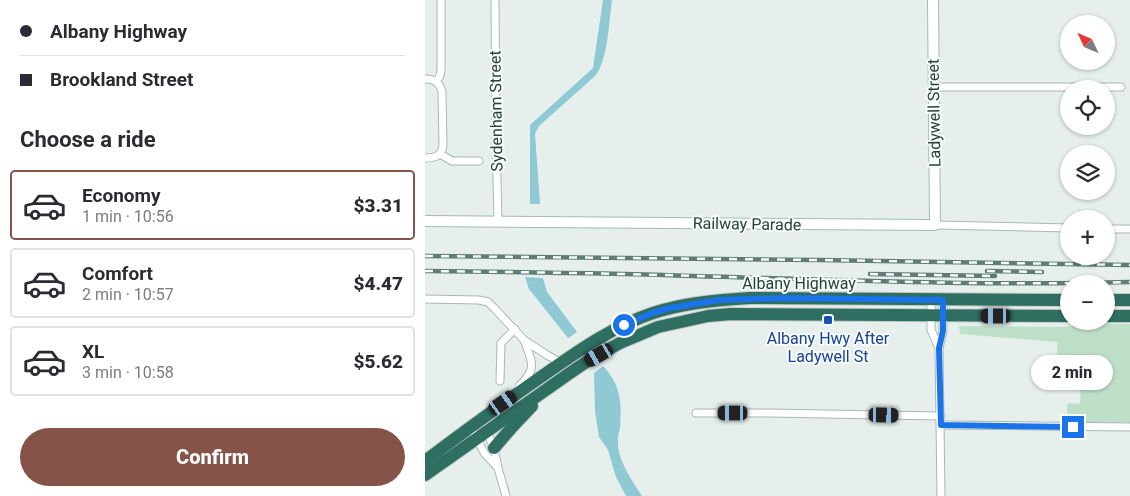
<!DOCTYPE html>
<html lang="en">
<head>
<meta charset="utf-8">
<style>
  body { margin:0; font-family:Roboto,sans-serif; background:#f7f7f7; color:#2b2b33; height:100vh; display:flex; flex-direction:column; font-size:19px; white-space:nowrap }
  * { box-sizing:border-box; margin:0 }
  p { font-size:16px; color:#7c7c81 }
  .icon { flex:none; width:28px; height:28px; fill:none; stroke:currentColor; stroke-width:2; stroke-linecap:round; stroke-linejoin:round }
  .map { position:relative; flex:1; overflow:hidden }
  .panel { display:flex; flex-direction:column; background:#fff; width:425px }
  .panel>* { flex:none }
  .hud { display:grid; align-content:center; height:110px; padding:0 20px; background:#fff }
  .needle { width:32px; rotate:314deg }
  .controls { position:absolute; left:635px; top:15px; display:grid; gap:10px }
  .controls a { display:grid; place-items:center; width:55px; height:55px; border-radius:50%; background:#fff; box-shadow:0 1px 4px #0004; font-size:25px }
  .end { position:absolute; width:22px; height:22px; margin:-11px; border:6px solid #1a73e8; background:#fff; box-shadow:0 0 0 2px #fff }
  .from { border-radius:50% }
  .bubble { position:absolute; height:35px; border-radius:18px; background:#fff; box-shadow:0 1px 4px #0004; font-size:16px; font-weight:800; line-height:35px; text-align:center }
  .car { position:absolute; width:15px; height:30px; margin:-15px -8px; border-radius:6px; box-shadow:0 0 4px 1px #0007; background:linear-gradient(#222 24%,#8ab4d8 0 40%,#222 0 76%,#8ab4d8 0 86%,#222 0) }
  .hud b { display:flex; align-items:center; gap:18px; height:48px; font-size:19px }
  .hud b+b { border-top:1px solid #e1e1e2 }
  .hud i { width:12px; height:12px; background:#2b2b33 }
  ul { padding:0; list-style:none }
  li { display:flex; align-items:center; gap:15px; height:70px; margin:0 10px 8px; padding:0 10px; border:2px solid #e1e1e2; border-radius:5px }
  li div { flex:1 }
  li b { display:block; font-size:19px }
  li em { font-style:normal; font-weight:800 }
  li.selected { border-color:#855347 }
  li>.icon { width:45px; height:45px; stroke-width:1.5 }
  h2 { padding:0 20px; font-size:22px; line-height:60px }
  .action { display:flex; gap:10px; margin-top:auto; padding:10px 20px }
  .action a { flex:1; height:58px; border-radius:30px; background:#855347; color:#fff; font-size:20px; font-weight:800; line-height:58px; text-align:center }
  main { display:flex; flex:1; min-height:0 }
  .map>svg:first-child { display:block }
  .green { fill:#bfe0c8 }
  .water { fill:#8ec9d4 }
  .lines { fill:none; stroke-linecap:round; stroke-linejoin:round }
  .street-casing { stroke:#a8b8b2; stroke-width:9 }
  .secondary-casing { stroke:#a4bbb3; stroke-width:12 }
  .highway-casing { stroke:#c2cac8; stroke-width:14 }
  .street { stroke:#fff; stroke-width:7 }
  .secondary { stroke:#fff; stroke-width:10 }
  .highway { stroke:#2f6f62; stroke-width:12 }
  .rail-casing { stroke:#5f7d75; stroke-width:4.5 }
  .rail { stroke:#f7fbf9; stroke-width:2.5; stroke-dasharray:8; stroke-linecap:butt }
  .route { stroke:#1a73e8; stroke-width:6 }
  .transit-dot { fill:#1a4fb4; stroke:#f7fbf9; stroke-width:2 }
  .labels { text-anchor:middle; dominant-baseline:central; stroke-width:4; stroke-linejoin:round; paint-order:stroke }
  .street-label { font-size:16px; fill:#24423a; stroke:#f7fbf9 }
  .transit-label { font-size:16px; fill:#164399; stroke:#f7fbf9 }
</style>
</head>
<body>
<main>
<section class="panel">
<div class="hud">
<b><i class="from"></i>Albany Highway</b>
<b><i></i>Brookland Street</b>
</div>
<h2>Choose a ride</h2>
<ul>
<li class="selected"><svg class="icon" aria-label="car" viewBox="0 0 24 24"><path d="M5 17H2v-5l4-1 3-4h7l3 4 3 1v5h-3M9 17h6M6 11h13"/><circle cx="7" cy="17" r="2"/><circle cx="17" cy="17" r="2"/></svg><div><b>Economy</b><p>1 min · 10:56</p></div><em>$3.31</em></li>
<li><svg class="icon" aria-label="car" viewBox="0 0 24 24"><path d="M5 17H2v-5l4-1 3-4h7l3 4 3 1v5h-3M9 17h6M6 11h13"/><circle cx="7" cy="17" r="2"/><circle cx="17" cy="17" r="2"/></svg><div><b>Comfort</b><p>2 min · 10:57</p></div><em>$4.47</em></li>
<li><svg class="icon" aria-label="car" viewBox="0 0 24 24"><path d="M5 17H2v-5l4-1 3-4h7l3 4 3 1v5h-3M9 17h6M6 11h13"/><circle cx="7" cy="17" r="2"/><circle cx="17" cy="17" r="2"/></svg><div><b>XL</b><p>3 min · 10:58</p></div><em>$5.62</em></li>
</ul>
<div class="action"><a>Confirm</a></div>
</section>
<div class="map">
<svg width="705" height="496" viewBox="0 0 705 496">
  <rect width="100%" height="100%" fill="#e6efeb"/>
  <!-- green -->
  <polygon class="green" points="668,323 705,324 705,423 642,422 642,405 643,403 655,404 656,379 633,377 632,342 535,334 534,326 641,327"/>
  <!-- water -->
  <g class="water">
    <path d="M 178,0 L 187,0 C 184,20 183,59 171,75 L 114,126 L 110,134 L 115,204 L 105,204 L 105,125 L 168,68 Z"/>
    <polygon points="100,277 118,278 122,292 152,332 143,338 104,289"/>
    <path d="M 178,366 C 196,385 197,403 195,428 C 194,433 192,438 193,443 C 193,461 208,482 217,496 L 201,496 L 191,477 L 183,450 L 174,437 L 170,411 L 169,373 Z"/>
  </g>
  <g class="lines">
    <defs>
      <g id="street">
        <polyline points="70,0 71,137 73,221"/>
        <path d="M 0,79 C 10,79 15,83 17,92 L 18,145 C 17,156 10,158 0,158"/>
        <polyline points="11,81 15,76 16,70 16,0"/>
        <polyline points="508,87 696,87"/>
        <polyline points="15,154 27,161 54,161"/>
        <polyline points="510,225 644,228"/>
        <polyline points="681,229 705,229"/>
        <polyline points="0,299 54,300 63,302 70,309 99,340 122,355 136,363"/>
        <polyline points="506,300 506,330 514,348"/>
        <polyline points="75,381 76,343 90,329"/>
        <path d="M 94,386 C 113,369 107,361 99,340"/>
        <polyline points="271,413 344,413 516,416"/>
        <polyline points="516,425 705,427"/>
        <polyline points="45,427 60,454 72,467"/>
        <polyline points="61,430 69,448 73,468 81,496"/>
        <polyline points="516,496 514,348 518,331 518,300"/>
      </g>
      <polyline id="secondary" points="0,221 510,225 508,0"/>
      <g id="highway">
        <polyline points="681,300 705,300"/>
        <polyline points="681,316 705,316"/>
        <polyline points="69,448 89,425 107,406"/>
        <path d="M 0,461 C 40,431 81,401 123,372 C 156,349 189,326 228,313 C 259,303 292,300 325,298 L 644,300"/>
        <path d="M 0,475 L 142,375 L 164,360 L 195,343 L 233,327 L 283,316 L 306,314 C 418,315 531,316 644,316"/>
      </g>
    </defs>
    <!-- street casing -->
    <use href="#street" class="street-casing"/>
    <!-- secondary casing -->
    <use href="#secondary" class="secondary-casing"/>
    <!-- highway casing -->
    <use href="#highway" class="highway-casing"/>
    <!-- street -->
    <use href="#street" class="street"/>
    <!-- secondary -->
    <use href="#secondary" class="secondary"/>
    <!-- highway -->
    <use href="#highway" class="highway"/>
    <defs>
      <g id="rail">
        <polyline points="0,256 394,260 705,265"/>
        <path d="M 0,271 C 89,272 179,273 268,276 C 413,280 559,286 705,282"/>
        <polyline points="562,271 617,272"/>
        <polyline points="445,274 570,276"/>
      </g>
    </defs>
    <!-- rail casing -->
    <use href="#rail" class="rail-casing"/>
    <!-- rail -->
    <use href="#rail" class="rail"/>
  </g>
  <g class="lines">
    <!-- route -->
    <polyline class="route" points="199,325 227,313 245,308 294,300 357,298 518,300 518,331 514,348 516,425 648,427"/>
  </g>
  <!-- markers -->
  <rect class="transit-dot" x="398" y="315" width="10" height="10" rx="2.5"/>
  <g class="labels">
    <!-- street labels -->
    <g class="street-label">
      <text transform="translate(71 111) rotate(-91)">Sydenham Street</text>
      <text transform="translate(509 113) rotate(-91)">Ladywell Street</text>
      <text transform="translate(322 224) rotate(1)">Railway Parade</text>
      <text x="374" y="283">Albany Highway</text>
    </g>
    <!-- transit labels -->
    <g class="transit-label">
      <text x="403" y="338">Albany Hwy After<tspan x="403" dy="18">Ladywell St</tspan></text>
    </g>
  </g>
</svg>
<div class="controls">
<a><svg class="needle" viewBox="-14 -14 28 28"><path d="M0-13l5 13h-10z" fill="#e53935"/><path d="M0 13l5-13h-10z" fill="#7c7c81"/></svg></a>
<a><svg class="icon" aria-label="locate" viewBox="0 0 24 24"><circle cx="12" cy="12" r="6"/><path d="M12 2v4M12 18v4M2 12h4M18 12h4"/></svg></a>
<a><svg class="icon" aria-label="layers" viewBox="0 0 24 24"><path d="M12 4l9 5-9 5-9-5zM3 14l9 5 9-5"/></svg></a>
<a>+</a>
<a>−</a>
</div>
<i class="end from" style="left:199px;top:325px"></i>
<i class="end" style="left:648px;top:427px"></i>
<div class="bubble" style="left:606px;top:355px;width:82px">2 min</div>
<i class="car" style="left:571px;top:316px;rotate:270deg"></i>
<i class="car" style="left:174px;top:355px;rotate:240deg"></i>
<i class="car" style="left:78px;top:403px;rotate:55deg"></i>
<i class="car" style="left:308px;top:413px;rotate:270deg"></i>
<i class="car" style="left:459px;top:415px;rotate:91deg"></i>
</div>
</main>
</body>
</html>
